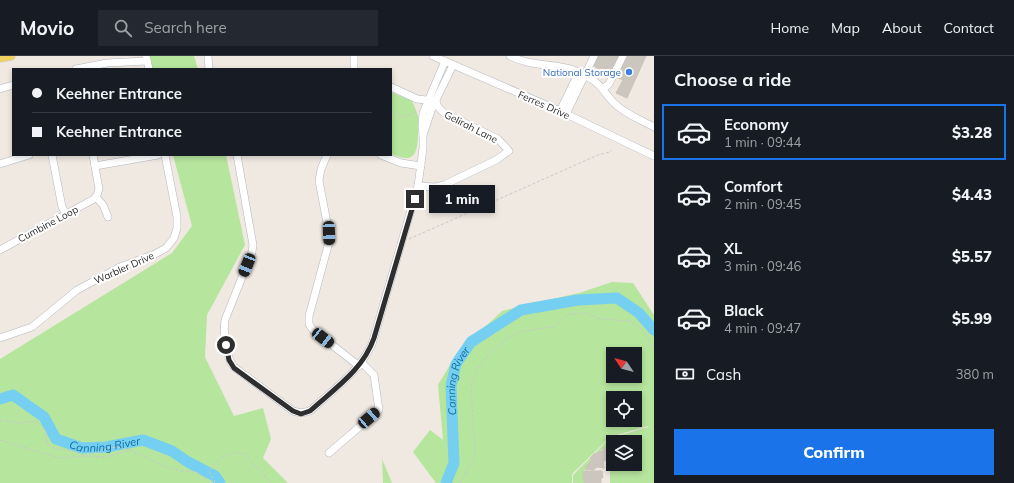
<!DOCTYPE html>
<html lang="en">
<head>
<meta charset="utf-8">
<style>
  body { margin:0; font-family:Mulish,sans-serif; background:#242831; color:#f1f3f6; height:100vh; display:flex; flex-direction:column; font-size:15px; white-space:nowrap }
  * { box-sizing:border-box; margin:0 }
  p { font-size:13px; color:#9ea1a6 }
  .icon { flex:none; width:22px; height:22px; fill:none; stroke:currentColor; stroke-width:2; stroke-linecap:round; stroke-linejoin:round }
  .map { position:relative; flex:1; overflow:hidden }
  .side { display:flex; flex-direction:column; background:#171b24; width:360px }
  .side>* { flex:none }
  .hud { position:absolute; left:12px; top:12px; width:380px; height:88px; border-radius:0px; box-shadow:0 2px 6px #0003; display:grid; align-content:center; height:88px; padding:0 20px; background:#171b24 }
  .needle { width:26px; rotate:305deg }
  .buttons { position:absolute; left:606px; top:291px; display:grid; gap:8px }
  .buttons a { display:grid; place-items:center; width:36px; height:36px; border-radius:0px; background:#171b24; box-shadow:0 2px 6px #0003; font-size:20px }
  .end { position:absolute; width:18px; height:18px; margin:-9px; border:5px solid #2e2e2e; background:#fff; box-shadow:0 0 0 2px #fff }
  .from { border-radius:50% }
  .bubble { position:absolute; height:28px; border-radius:0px; background:#171b24; box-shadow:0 2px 6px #0003; font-size:13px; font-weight:800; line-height:28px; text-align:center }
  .car { position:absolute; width:12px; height:24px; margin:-12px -6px; border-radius:5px; box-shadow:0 0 3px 1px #0007; background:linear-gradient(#222 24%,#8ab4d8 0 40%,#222 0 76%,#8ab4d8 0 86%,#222 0) }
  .hud b { display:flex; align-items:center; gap:14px; height:38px; font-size:15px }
  .hud b+b { border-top:1px solid #363941 }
  .hud i { width:10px; height:10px; background:#f1f3f6 }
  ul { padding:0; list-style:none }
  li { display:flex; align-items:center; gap:12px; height:56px; margin:0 8px 6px; padding:0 12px; border:2px solid transparent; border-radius:0px }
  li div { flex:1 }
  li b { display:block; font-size:15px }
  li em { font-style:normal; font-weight:800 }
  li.active { border-color:#1a73e8 }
  li>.icon { width:36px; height:36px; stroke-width:1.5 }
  h2 { padding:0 20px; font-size:18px; line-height:48px }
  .pay { display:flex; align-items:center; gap:10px; height:44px; padding:0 20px; font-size:15px }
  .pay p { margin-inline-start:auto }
  .primary-button { display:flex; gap:8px; margin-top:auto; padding:8px 20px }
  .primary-button a { flex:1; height:46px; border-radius:0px; background:#1a73e8; color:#fff; font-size:16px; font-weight:800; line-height:46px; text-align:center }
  header { display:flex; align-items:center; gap:24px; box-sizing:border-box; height:56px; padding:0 20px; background:#171b24; border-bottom:1px solid #363941 }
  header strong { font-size:19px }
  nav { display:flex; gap:22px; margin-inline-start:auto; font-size:14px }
  .search { width:280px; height:36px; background:#242831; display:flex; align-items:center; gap:10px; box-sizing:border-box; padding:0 14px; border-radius:0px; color:#9ea1a6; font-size:15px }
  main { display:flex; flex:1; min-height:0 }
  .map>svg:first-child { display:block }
  .green { fill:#b6e59e; fill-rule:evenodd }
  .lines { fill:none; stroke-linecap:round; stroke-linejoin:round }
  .river { stroke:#75cff0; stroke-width:11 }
  .building { fill:#cbc7bf; stroke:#cbc5ba }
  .minor-casing { stroke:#b4b7c1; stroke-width:8 }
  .major-casing { stroke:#c9c9c9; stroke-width:9 }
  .path { stroke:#c9c9c9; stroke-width:1; stroke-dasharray:3 2; stroke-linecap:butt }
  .minor { stroke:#fff; stroke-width:7 }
  .major { stroke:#f2d163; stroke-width:8 }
  .route { stroke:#2e2e2e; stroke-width:5 }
  .shop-dot { fill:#3f7fe0; stroke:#fff; stroke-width:1.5 }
  .labels { text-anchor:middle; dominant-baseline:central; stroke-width:4; stroke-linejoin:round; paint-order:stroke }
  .shop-label { font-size:10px; fill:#366cbe; stroke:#fff; text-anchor:end }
  .street-label { font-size:10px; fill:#2e2e2e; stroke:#fff }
  .water-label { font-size:11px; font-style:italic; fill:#0d6fa3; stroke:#fff }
</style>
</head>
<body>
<header>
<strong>Movio</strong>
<div class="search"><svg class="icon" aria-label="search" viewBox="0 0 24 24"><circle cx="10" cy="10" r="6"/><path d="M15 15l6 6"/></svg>Search here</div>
<nav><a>Home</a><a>Map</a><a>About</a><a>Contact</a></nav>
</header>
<main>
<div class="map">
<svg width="654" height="427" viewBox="0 0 654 427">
  <rect width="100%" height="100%" fill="#efe9e1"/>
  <!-- green -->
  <g class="green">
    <polygon points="148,0 194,0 198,13 151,13"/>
    <path d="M 391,36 L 412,45 C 414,50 417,55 418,60 C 419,66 418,73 418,79 C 417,101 413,107 391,98 Z"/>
    <polygon points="173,99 226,99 245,189 207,259 205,301 234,360 263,352 271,383 263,402 288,427 0,427 0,303 172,197 192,170"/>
    <path d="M 612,226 L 633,227 L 654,259 L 654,427 L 610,427 L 610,394 L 609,395 L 605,391 L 596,399 L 595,397 L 610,382 L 649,371 L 648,370 L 610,381 L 572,418 L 572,427 L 436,427 L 413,396 L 430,374 L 443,384 L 438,329 L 457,297 L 502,255 L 530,248 L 579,237 ZM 613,298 L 635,298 L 635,320 L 613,320 ZM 613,342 L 635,342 L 635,364 L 613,364 ZM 613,386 L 635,386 L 635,408 L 613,408 Z"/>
    <polygon points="590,402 592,404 587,414 583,414 583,423 585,423 584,427 573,427 573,419"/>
    <polygon points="382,403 392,427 383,427"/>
  </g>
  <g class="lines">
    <!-- river -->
    <g class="river">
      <path id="s1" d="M 0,343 L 13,339 L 44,361 L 56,383 L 82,392 L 106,391 L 143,384 L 172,395 L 188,406 L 215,420 L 220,427"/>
      <path id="s2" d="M 446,427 L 454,407 L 451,330 L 456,308 L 471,286 L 521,254 L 578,244 L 617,242 L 639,257 L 654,274"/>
    </g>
  </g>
  <!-- building -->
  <g class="building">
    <polygon points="597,0 619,0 610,18 595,11 593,7"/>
    <polygon points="627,0 646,0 627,42 616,37 623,24 616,21"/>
    <polygon points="605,391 609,395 608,402 603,406 604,412 597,411 592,415 590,413 587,414 585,411 592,404 590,402 595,397 596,399 600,395 601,396"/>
    <polygon points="583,415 602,415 603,422 601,421 601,427 584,427 585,423 583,423"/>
  </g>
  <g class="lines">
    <defs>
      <g id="minor">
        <polyline points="146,0 149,13"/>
        <polyline points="208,0 209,13"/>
        <polyline points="433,0 560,55 654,100"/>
        <path d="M 510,0 C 531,10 545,7 566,12 C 573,13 580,17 586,20 C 601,27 604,37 614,47 C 625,58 641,64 654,71"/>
        <polyline points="76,13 107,7 147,5"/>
        <polyline points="354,13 354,0"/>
        <polyline points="391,31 417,43 436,45 438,51 444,57 498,83 509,95 496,104 444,129 435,131 418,130"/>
        <polyline points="0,33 13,29"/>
        <polyline points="603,33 609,28 623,0"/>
        <polyline points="560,55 579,16"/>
        <polyline points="566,58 594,0"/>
        <polyline points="423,79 432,52 453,9"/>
        <polyline points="52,99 62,151 66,158"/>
        <path d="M 237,99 L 253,189 L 252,196 L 225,264 C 223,276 226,302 234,311 L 293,355 L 301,357 L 310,355 C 333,334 359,316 372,288 L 418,130 L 423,92 L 423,79 L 422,70 L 423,57 L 445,5"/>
        <polyline points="327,99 321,113 319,125 329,177 329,186 309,260 309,268 313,274 359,310"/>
        <polyline points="381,99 401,107 421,110"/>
        <polyline points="0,108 29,99"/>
        <polyline points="95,110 158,99"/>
        <polyline points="96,141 103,149 108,161"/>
        <polyline points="0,194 94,143 97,139 99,133 93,99"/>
        <polyline points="0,282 32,271 77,234 120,211 155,198 166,192 174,182 177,172 177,161 165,99"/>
        <polyline points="329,397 379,354 374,319 362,307"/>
      </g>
      <polyline id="major" points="0,2 11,0"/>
    </defs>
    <!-- minor casing -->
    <use href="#minor" class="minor-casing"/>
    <!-- major casing -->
    <use href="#major" class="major-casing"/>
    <!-- path -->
    <g class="path">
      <path d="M 391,54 C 401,64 406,62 417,54"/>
      <polyline points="409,183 598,99 610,96 611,94"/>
      <polyline points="0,364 20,367 37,365 46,375 47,388 57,393 67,394 87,400 105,401 130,394 163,410 181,415 197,416 210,427"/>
      <polyline points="0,384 59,402 86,400"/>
      <path d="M 89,399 C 106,393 112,388 130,394"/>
      <polyline points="215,427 209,415 220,402 234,397 244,397 271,427"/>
      <polyline points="460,427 474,403 475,395 471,329 478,313 486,301 509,281 519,276 556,270 568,258 586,257 600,263 631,265 644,275 654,293"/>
    </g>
    <!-- minor -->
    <use href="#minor" class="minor"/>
    <!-- major -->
    <use href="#major" class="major"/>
  </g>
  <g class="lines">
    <!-- route -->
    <path class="route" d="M 226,289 L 229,304 L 234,312 L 293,355 L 301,358 L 310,355 C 334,333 363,314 374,282 L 415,143"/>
  </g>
  <!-- markers -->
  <circle class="shop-dot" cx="629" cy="16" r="4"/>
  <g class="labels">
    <!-- shop labels -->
    <g class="shop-label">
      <text x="621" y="16">National Storage</text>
    </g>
    <!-- street labels -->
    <g class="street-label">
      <text transform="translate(544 49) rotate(24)">Ferres Drive</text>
      <text transform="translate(471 71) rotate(27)">Gelirah Lane</text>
      <text transform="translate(48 168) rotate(-28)">Cumbine Loop</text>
      <text transform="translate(124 212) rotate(-24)">Warbler Drive</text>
    </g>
    <!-- water labels -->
    <g class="water-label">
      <text stroke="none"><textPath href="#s2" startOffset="105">Canning River</textPath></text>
      <text stroke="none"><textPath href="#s1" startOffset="127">Canning River</textPath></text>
    </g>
  </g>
</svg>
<div class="buttons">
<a><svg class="needle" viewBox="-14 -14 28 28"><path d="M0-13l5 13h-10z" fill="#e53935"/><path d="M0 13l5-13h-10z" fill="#9ea1a6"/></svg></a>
<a><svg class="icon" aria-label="locate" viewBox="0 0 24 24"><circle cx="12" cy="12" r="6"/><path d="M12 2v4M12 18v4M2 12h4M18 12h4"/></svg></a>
<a><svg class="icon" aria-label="layers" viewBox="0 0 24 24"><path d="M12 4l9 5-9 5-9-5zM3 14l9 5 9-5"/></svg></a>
</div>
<i class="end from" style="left:226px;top:289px"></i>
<i class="end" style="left:415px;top:143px"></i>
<div class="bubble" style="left:429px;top:129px;width:66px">1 min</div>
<i class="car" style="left:329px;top:177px;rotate:178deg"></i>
<i class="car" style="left:247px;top:209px;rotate:202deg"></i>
<i class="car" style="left:323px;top:282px;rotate:128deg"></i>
<i class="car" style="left:369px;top:362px;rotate:49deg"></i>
<div class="hud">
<b><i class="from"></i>Keehner Entrance</b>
<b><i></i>Keehner Entrance</b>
</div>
</div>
<section class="side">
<h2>Choose a ride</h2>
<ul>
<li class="active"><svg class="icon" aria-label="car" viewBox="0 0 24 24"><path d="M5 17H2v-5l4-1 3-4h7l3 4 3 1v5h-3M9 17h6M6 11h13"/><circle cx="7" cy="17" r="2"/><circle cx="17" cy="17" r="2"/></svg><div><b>Economy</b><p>1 min · 09:44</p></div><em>$3.28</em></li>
<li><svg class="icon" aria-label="car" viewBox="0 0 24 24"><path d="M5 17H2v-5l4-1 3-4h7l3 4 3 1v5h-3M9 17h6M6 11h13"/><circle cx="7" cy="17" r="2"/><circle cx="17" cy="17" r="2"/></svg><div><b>Comfort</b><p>2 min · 09:45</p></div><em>$4.43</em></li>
<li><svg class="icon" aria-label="car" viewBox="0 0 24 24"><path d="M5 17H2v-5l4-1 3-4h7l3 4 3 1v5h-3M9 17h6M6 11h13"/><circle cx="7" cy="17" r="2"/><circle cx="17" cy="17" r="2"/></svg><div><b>XL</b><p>3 min · 09:46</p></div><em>$5.57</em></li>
<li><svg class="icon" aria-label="car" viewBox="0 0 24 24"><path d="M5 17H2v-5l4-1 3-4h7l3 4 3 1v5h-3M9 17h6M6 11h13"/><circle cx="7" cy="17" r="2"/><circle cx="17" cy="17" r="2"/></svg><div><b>Black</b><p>4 min · 09:47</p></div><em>$5.99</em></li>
</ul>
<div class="pay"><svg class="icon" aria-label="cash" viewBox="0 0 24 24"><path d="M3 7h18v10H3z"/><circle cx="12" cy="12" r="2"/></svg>Cash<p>380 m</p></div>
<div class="primary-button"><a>Confirm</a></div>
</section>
</main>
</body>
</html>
